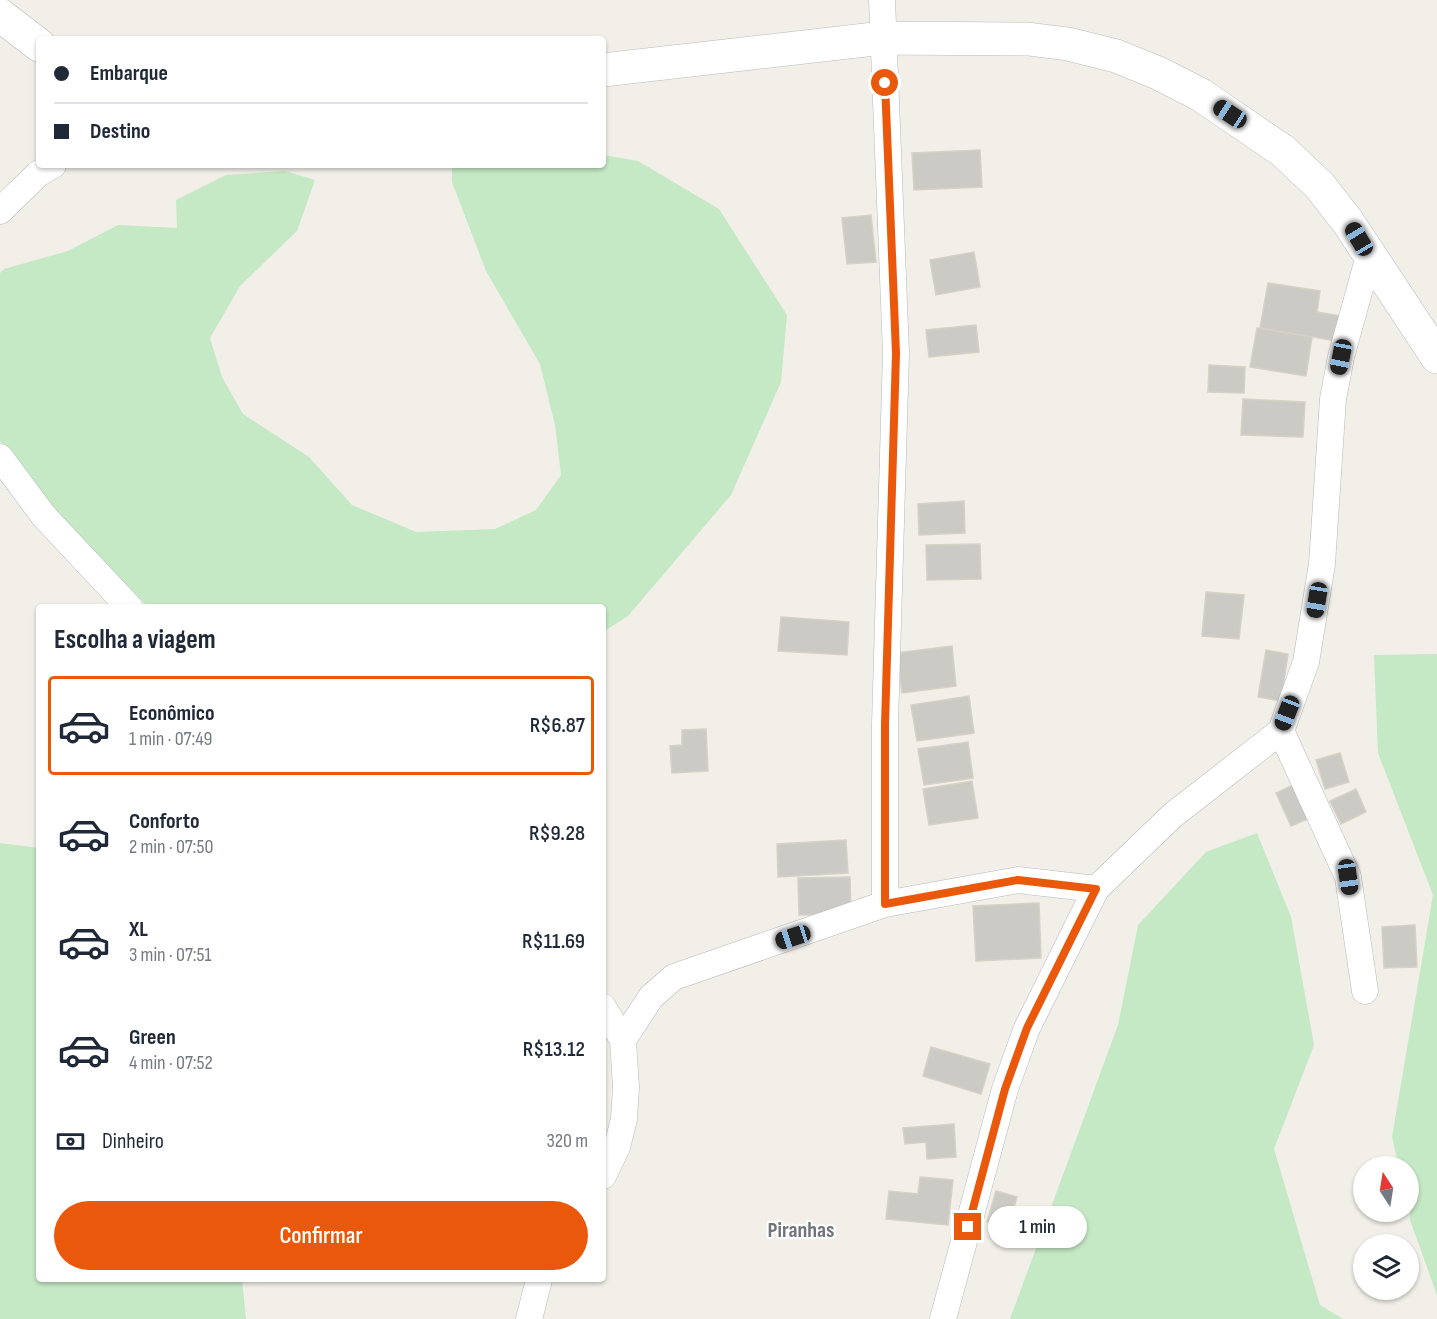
<!DOCTYPE html>
<html lang="pt">
<head>
<meta charset="utf-8">
<style>
  body { margin:0; font-family:"Sofia Sans Condensed",sans-serif; background:#f6f6f7; color:#1f2937; height:100vh; display:flex; flex-direction:column; font-size:22px; white-space:nowrap }
  * { box-sizing:border-box; margin:0 }
  p { font-size:20px; color:#747a83 }
  .icon { flex:none; width:33px; height:33px; fill:none; stroke:currentColor; stroke-width:2; stroke-linecap:round; stroke-linejoin:round }
  .map { position:relative; flex:1; overflow:hidden }
  .details { position:absolute; left:36px; top:604px; width:570px; height:678px; display:flex; flex-direction:column; background:#fff; border-radius:6px; box-shadow:0 2px 4px #0004 }
  .details>* { flex:none }
  .hud { position:absolute; left:36px; top:36px; width:570px; height:132px; border-radius:6px; box-shadow:0 2px 4px #0004; display:grid; align-content:center; height:132px; padding:0 18px; background:#fff }
  .needle { width:39px; rotate:348deg }
  .controls { position:absolute; left:1353px; top:1156px; display:grid; gap:12px }
  .controls a { display:grid; place-items:center; width:66px; height:66px; border-radius:50%; background:#fff; box-shadow:0 2px 4px #0004; font-size:30px }
  .end { position:absolute; width:27px; height:27px; margin:-14px; border:8px solid #ea580c; background:#fff; box-shadow:0 0 0 3px #fff }
  .from { border-radius:50% }
  .bubble { position:absolute; height:42px; border-radius:21px; background:#fff; box-shadow:0 2px 4px #0004; font-size:20px; font-weight:600; line-height:42px; text-align:center }
  .car { position:absolute; width:18px; height:36px; margin:-18px -9px; border-radius:8px; box-shadow:0 0 4px 2px #0007; background:linear-gradient(#222 24%,#8ab4d8 0 40%,#222 0 76%,#8ab4d8 0 86%,#222 0) }
  .hud b { display:flex; align-items:center; gap:21px; height:57px; font-size:22px }
  .hud b+b { border-top:2px solid #e0e1e3 }
  .hud i { width:15px; height:15px; background:#1f2937 }
  ul { padding:0; list-style:none }
  li { display:flex; align-items:center; gap:18px; height:99px; margin:0 12px 9px; padding:0 6px; border:3px solid transparent; border-radius:6px }
  li div { flex:1 }
  li b { display:block; font-size:22px }
  li em { font-style:normal; font-weight:600 }
  li.current { border-color:#ea580c }
  li>.icon { width:54px; height:54px; stroke-width:1.5 }
  h2 { padding:0 18px; font-size:27px; line-height:72px }
  .pay { display:flex; align-items:center; gap:15px; height:66px; padding:0 18px; font-size:22px }
  .pay p { margin-inline-start:auto }
  .action { display:flex; gap:12px; margin-top:auto; padding:12px 18px }
  .action a { flex:1; height:69px; border-radius:36px; background:#ea580c; color:#fff; font-size:24px; font-weight:600; line-height:69px; text-align:center }
  .map>svg:first-child { display:block }
  .green { fill:#c5e8c5 }
  .building { fill:#cccac5; stroke:#d6d1c6; stroke-width:1.5 }
  .lines { fill:none; stroke-linecap:round; stroke-linejoin:round }
  .street-casing { stroke:#b5b8bc; stroke-width:27 }
  .secondary-casing { stroke:#b6babf; stroke-width:34 }
  .street { stroke:#fff; stroke-width:26 }
  .secondary { stroke:#fff; stroke-width:33 }
  .route { stroke:#ea580c; stroke-width:8 }
  .labels { text-anchor:middle; dominant-baseline:central; stroke-width:4.5; stroke-linejoin:round; paint-order:stroke }
  .quarter-label { font-size:22px; font-weight:bold; fill:#70757a; stroke:#fff }
</style>
</head>
<body>
<div class="map">
<svg width="1437" height="1319" viewBox="0 0 1437 1319">
  <rect width="100%" height="100%" fill="#f1efe8"/>
  <!-- green -->
  <g class="green">
    <polygon points="603,155 638,161 719,209 787,315 781,382 731,495 628,616 603,632 603,608 148,607 29,483 0,441 0,273 4,269 68,251 118,225 177,228 176,200 226,175 285,171 315,180 297,231 240,286 210,338 222,377 243,414 309,457 352,505 416,532 495,529 536,510 561,475 555,425 540,364 486,271 452,182 452,165 603,165"/>
    <polygon points="1437,654 1437,1295 1410,1220 1408,1167 1399,1167 1392,1137 1433,895 1378,753 1374,655"/>
    <polygon points="1257,833 1291,917 1314,1045 1274,1149 1320,1305 1343,1319 1010,1319 1118,1025 1138,925 1206,852"/>
    <polygon points="0,843 39,848 39,1280 242,1280 246,1319 0,1319"/>
  </g>
  <!-- building -->
  <g class="building">
    <polygon points="980,150 982,187 914,190 912,153"/>
    <polygon points="871,215 876,262 847,264 842,218"/>
    <polygon points="974,252 980,287 936,295 930,260"/>
    <polygon points="1268,283 1320,291 1317,312 1341,316 1336,341 1260,328"/>
    <polygon points="976,325 979,352 929,357 926,330"/>
    <polygon points="1257,328 1312,337 1306,376 1250,367"/>
    <polygon points="1209,365 1245,367 1244,393 1208,392"/>
    <polygon points="1243,399 1305,402 1303,437 1241,435"/>
    <polygon points="964,501 965,533 919,535 918,504"/>
    <polygon points="980,544 981,579 927,580 926,545"/>
    <polygon points="1206,592 1244,595 1239,639 1202,636"/>
    <polygon points="781,617 849,622 847,655 778,651"/>
    <polygon points="952,646 956,686 902,693 897,653"/>
    <polygon points="1266,650 1288,654 1281,701 1258,697"/>
    <polygon points="969,696 974,733 917,741 911,705"/>
    <polygon points="706,729 708,771 672,773 670,746 682,745 682,730"/>
    <polygon points="968,742 973,778 924,785 918,749"/>
    <polygon points="1340,753 1349,782 1325,789 1316,760"/>
    <polygon points="972,781 978,818 929,825 923,789"/>
    <polygon points="1295,784 1310,818 1291,826 1276,793"/>
    <polygon points="1356,789 1366,812 1341,824 1330,801"/>
    <polygon points="846,840 848,873 778,877 777,844"/>
    <polygon points="850,877 851,914 799,915 798,878"/>
    <polygon points="1039,903 1041,958 976,961 973,906"/>
    <polygon points="1415,925 1417,967 1384,968 1382,927"/>
    <polygon points="931,1047 990,1064 981,1094 923,1076"/>
    <polygon points="954,1124 956,1157 927,1159 926,1142 905,1144 903,1128"/>
    <polygon points="920,1177 953,1180 948,1225 886,1219 889,1191 918,1194"/>
    <polygon points="996,1191 1017,1197 1008,1228 987,1222"/>
  </g>
  <g class="lines">
    <defs>
      <g id="street">
        <polyline points="882,0 896,353 885,724 885,904"/>
        <polyline points="0,211 38,174 53,165"/>
        <polyline points="0,457 43,515 130,608"/>
        <polyline points="1281,731 1348,877 1365,991"/>
        <polyline points="603,1007 623,1040 626,1087 624,1119 617,1147 603,1176"/>
        <polyline points="623,1040 651,997 674,977 885,904 1018,880 1096,889"/>
        <polyline points="529,1319 539,1280"/>
        <polyline points="943,1319 1005,1089 1027,1028 1096,889 1173,815 1281,731 1306,662 1322,564 1333,399 1341,357 1369,256"/>
      </g>
      <g id="secondary">
        <polyline points="0,15 39,45"/>
        <polyline points="603,70 883,38 1028,39 1068,44 1116,56 1158,73 1201,95 1283,151 1320,186 1348,222 1437,357"/>
      </g>
    </defs>
    <!-- street casing -->
    <use href="#street" class="street-casing"/>
    <!-- secondary casing -->
    <use href="#secondary" class="secondary-casing"/>
    <!-- street -->
    <use href="#street" class="street"/>
    <!-- secondary -->
    <use href="#secondary" class="secondary"/>
  </g>
  <g class="lines">
    <!-- route -->
    <polyline class="route" points="885,83 896,353 885,724 885,904 1018,880 1096,889 1027,1028 1005,1089 968,1227"/>
  </g>
  <g class="labels">
    <!-- quarter labels -->
    <g class="quarter-label">
      <text x="801" y="1230">Piranhas</text>
    </g>
  </g>
</svg>
<div class="controls">
<a><svg class="needle" viewBox="-14 -14 28 28"><path d="M0-13l5 13h-10z" fill="#e53935"/><path d="M0 13l5-13h-10z" fill="#747a83"/></svg></a>
<a><svg class="icon" aria-label="layers" viewBox="0 0 24 24"><path d="M12 4l9 5-9 5-9-5zM3 14l9 5 9-5"/></svg></a>
</div>
<i class="end from" style="left:885px;top:83px"></i>
<i class="end" style="left:968px;top:1227px"></i>
<div class="bubble" style="left:988px;top:1206px;width:99px">1 min</div>
<i class="car" style="left:1230px;top:114px;rotate:303deg"></i>
<i class="car" style="left:1359px;top:239px;rotate:329deg"></i>
<i class="car" style="left:1341px;top:357px;rotate:191deg"></i>
<i class="car" style="left:1317px;top:600px;rotate:189deg"></i>
<i class="car" style="left:1287px;top:713px;rotate:201deg"></i>
<i class="car" style="left:1348px;top:877px;rotate:172deg"></i>
<i class="car" style="left:793px;top:937px;rotate:252deg"></i>
<div class="hud">
<b><i class="from"></i>Embarque</b>
<b><i></i>Destino</b>
</div>
<section class="details">
<h2>Escolha a viagem</h2>
<ul>
<li class="current"><svg class="icon" aria-label="car" viewBox="0 0 24 24"><path d="M5 17H2v-5l4-1 3-4h7l3 4 3 1v5h-3M9 17h6M6 11h13"/><circle cx="7" cy="17" r="2"/><circle cx="17" cy="17" r="2"/></svg><div><b>Econômico</b><p>1 min · 07:49</p></div><em>R$6.87</em></li>
<li><svg class="icon" aria-label="car" viewBox="0 0 24 24"><path d="M5 17H2v-5l4-1 3-4h7l3 4 3 1v5h-3M9 17h6M6 11h13"/><circle cx="7" cy="17" r="2"/><circle cx="17" cy="17" r="2"/></svg><div><b>Conforto</b><p>2 min · 07:50</p></div><em>R$9.28</em></li>
<li><svg class="icon" aria-label="car" viewBox="0 0 24 24"><path d="M5 17H2v-5l4-1 3-4h7l3 4 3 1v5h-3M9 17h6M6 11h13"/><circle cx="7" cy="17" r="2"/><circle cx="17" cy="17" r="2"/></svg><div><b>XL</b><p>3 min · 07:51</p></div><em>R$11.69</em></li>
<li><svg class="icon" aria-label="car" viewBox="0 0 24 24"><path d="M5 17H2v-5l4-1 3-4h7l3 4 3 1v5h-3M9 17h6M6 11h13"/><circle cx="7" cy="17" r="2"/><circle cx="17" cy="17" r="2"/></svg><div><b>Green</b><p>4 min · 07:52</p></div><em>R$13.12</em></li>
</ul>
<div class="pay"><svg class="icon" aria-label="cash" viewBox="0 0 24 24"><path d="M3 7h18v10H3z"/><circle cx="12" cy="12" r="2"/></svg>Dinheiro<p>320 m</p></div>
<div class="action"><a>Confirmar</a></div>
</section>
</div>
</body>
</html>
